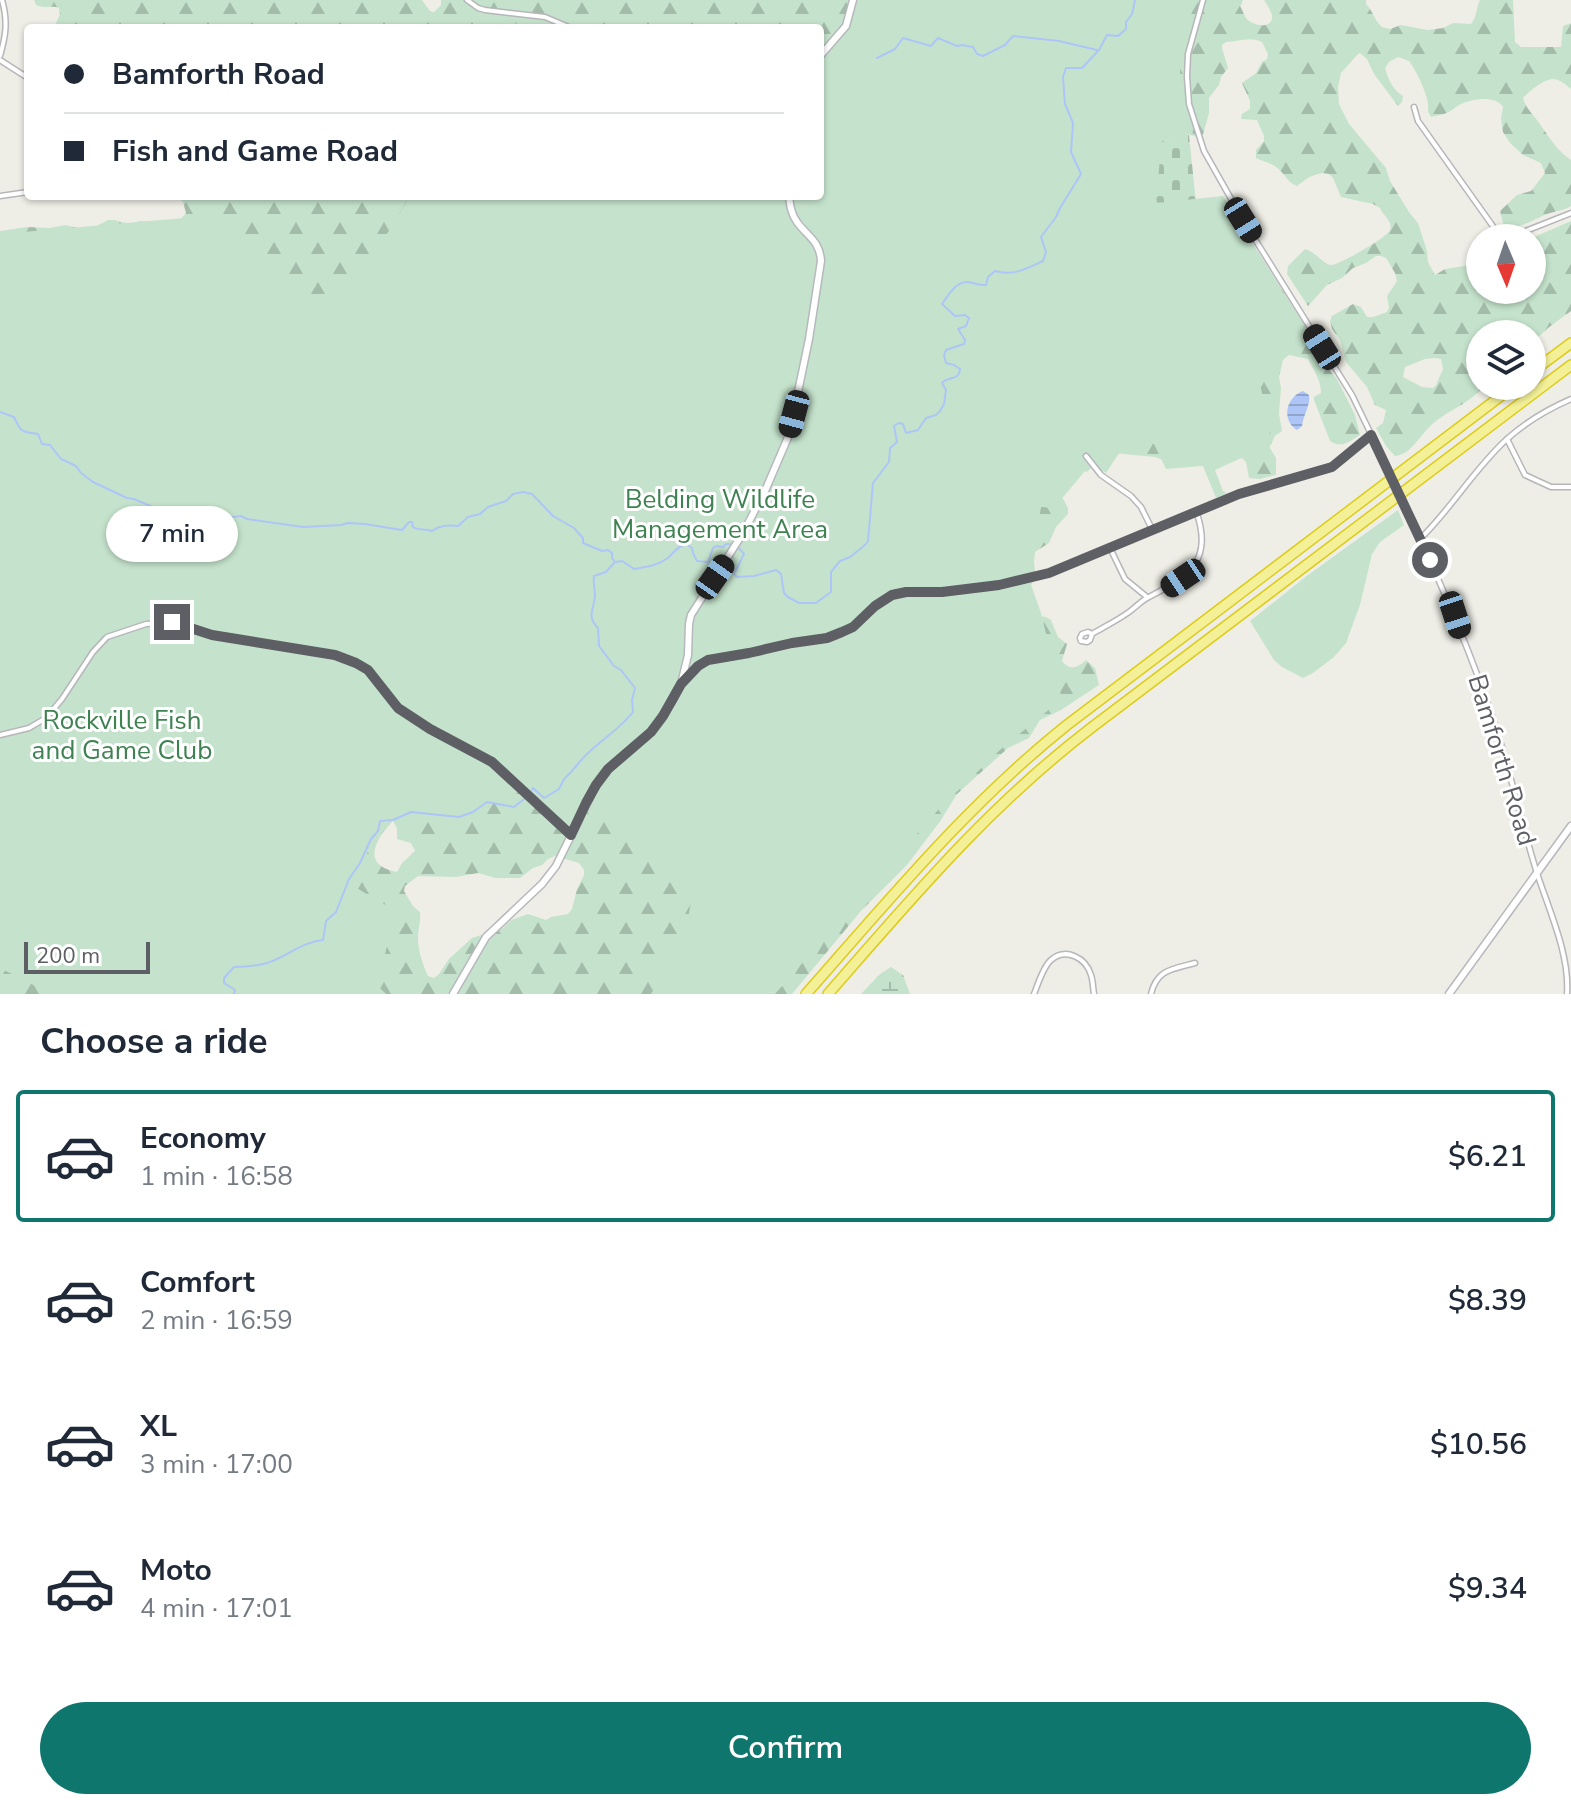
<!DOCTYPE html>
<html lang="en">
<head>
<meta charset="utf-8">
<style>
  body { margin:0; font-family:"Nunito Sans",sans-serif; background:#f2f2f3; color:#1f2937; height:100vh; display:flex; flex-direction:column; font-size:30px; white-space:nowrap }
  * { box-sizing:border-box; margin:0 }
  p { font-size:26px; color:#747a83 }
  .icon { flex:none; width:44px; height:44px; fill:none; stroke:currentColor; stroke-width:2; stroke-linecap:round; stroke-linejoin:round }
  .map { position:relative; height:994px; overflow:hidden }
  .sheet { display:flex; flex-direction:column; background:#fff; flex:1 }
  .sheet>* { flex:none }
  .guide { position:absolute; left:24px; top:24px; width:800px; height:176px; border-radius:8px; box-shadow:0 2px 6px #0004; display:grid; align-content:center; height:176px; padding:0 40px; background:#fff }
  .needle { width:52px; rotate:178deg }
  .tools { position:absolute; left:1466px; top:224px; display:grid; gap:16px }
  .tools a { display:grid; place-items:center; width:80px; height:80px; border-radius:50%; background:#fff; box-shadow:0 2px 6px #0004; font-size:40px }
  .scale { position:absolute; left:24px; bottom:20px; width:126px; box-sizing:border-box; padding-left:8px; border:4px solid #5d5f64; border-top:0; font-size:22px; line-height:28px; white-space:nowrap; color:#5d5f64; -webkit-text-stroke:6px #fff; paint-order:stroke }
  .end { position:absolute; width:36px; height:36px; margin:-18px; border:10px solid #5d5f64; background:#fff; box-shadow:0 0 0 4px #fff }
  .from { border-radius:50% }
  .bubble { position:absolute; height:56px; border-radius:28px; background:#fff; box-shadow:0 2px 6px #0004; font-size:26px; font-weight:600; line-height:56px; text-align:center }
  .car { position:absolute; width:24px; height:48px; margin:-24px -12px; border-radius:10px; box-shadow:0 0 6px 2px #0007; background:linear-gradient(#222 24%,#8ab4d8 0 40%,#222 0 76%,#8ab4d8 0 86%,#222 0) }
  .guide b { display:flex; align-items:center; gap:28px; height:76px; font-size:30px }
  .guide b+b { border-top:2px solid #e0e1e3 }
  .guide i { width:20px; height:20px; background:#1f2937 }
  ul { padding:0; list-style:none }
  li { display:flex; align-items:center; gap:24px; height:132px; margin:0 16px 12px; padding:0 24px; border:4px solid transparent; border-radius:8px }
  li div { flex:1 }
  li b { display:block; font-size:30px }
  li em { font-style:normal; font-weight:600 }
  li.active { border-color:#0f766e }
  li>.icon { width:72px; height:72px; stroke-width:1.5 }
  h2 { padding:0 40px; font-size:36px; line-height:96px }
  .button { display:flex; gap:16px; margin-top:auto; padding:16px 40px }
  .button a { flex:1; height:92px; border-radius:48px; background:#0f766e; color:#fff; font-size:32px; font-weight:600; line-height:92px; text-align:center }
  .map>svg:first-child { display:block }
  .forest { fill:url(#forest-firs); fill-rule:evenodd }
  .wetland { fill:url(#wetland-marsh) }
  .cemetery { fill:url(#cemetery-stones) }
  .park { fill:#c5e3cc }
  .water { fill:url(#water-rules) }
  .lines { fill:none; stroke-linecap:round; stroke-linejoin:round }
  .stream { stroke:#adc6f7; stroke-width:2 }
  .street-casing { stroke:#b6b6bb; stroke-width:7 }
  .secondary-casing { stroke:#b7b8be; stroke-width:9 }
  .highway-casing { stroke:#ddcc17; stroke-width:12 }
  .street { stroke:#fff; stroke-width:4 }
  .secondary { stroke:#fff; stroke-width:6 }
  .highway { stroke:#f3f098; stroke-width:9 }
  .street-bridge-casing { stroke:#b6b6bb; stroke-width:7; stroke-linecap:butt }
  .street-bridge { stroke:#fff; stroke-width:4 }
  .route { stroke:#5d5f64; stroke-width:10 }
  .labels { text-anchor:middle; dominant-baseline:central; stroke-width:6; stroke-linejoin:round; paint-order:stroke }
  .park-label { font-size:26px; fill:#3e8251; stroke:#fff }
  .street-label { font-size:26px; fill:#5d5f64; stroke:#fff }
</style>
</head>
<body>
<div class="map">
<svg width="1571" height="994" viewBox="0 0 1571 994">
  <defs>
    <pattern id="forest-firs" width="22" height="20" patternUnits="userSpaceOnUse" patternTransform="scale(2)"><rect width="22" height="20" fill="#c5e3cc"/><path d="M5 1l3.5 6h-7zM16 11l3.5 6h-7z" fill="#a3bba9"/></pattern>
    <pattern id="wetland-marsh" width="20" height="14" patternUnits="userSpaceOnUse" patternTransform="scale(2)"><rect width="20" height="14" fill="#c5e3cc"/><path d="M1 5h8M5 5V1M11 12h8M15 12V8" fill="none" stroke="#a3bba9"/></pattern>
    <pattern id="cemetery-stones" width="16" height="16" patternUnits="userSpaceOnUse" patternTransform="scale(2)"><rect width="16" height="16" fill="#c5e3cc"/><path d="M2 7V4a2 2 0 0 1 4 0v3zM10 15v-3a2 2 0 0 1 4 0v3z" fill="#a3bba9"/></pattern>
    <pattern id="water-rules" width="6" height="5" patternUnits="userSpaceOnUse" patternTransform="scale(2)"><rect width="6" height="5" fill="#adc6f7"/><path d="M0 2.5h6" fill="none" stroke="#90a4cc"/></pattern>
  </defs>
  <rect width="100%" height="100%" fill="#eeeee6"/>
  <!-- forest -->
  <path class="forest" d="M 34,0 L 422,0 L 430,11 L 434,12 L 441,5 L 441,0 L 1243,0 L 1240,6 C 1241,7 1245,17 1246,18 C 1251,25 1271,30 1272,18 C 1273,13 1267,5 1264,0 L 1366,0 L 1366,4 C 1373,11 1374,20 1382,27 L 1390,29 L 1401,25 L 1428,30 L 1443,28 L 1453,23 L 1471,24 C 1477,17 1476,8 1480,0 L 1513,0 L 1515,42 L 1521,47 L 1561,47 L 1563,26 L 1571,23 L 1571,89 C 1566,85 1560,79 1552,79 C 1543,80 1529,91 1523,98 C 1526,108 1531,112 1537,120 C 1548,135 1555,149 1571,160 L 1571,206 C 1563,211 1555,211 1547,214 C 1533,220 1519,229 1504,227 L 1500,211 L 1517,195 L 1531,191 L 1545,173 L 1541,163 L 1523,155 L 1510,143 L 1503,132 L 1501,118 L 1503,107 C 1495,95 1473,99 1461,104 C 1455,107 1451,112 1444,114 C 1440,115 1435,116 1431,117 C 1425,105 1429,117 1428,104 C 1427,93 1416,70 1409,61 L 1398,57 L 1389,62 L 1385,68 C 1388,79 1393,90 1403,96 L 1402,102 L 1398,106 L 1374,74 L 1367,59 L 1360,53 L 1358,54 L 1341,73 L 1338,87 L 1339,104 L 1349,124 L 1386,168 L 1390,181 L 1409,212 L 1418,223 L 1427,251 L 1428,262 L 1435,275 L 1445,269 L 1476,264 L 1480,261 L 1480,290 L 1532,290 L 1532,238 L 1571,221 L 1571,311 L 1548,328 L 1532,343 L 1532,334 L 1480,334 L 1480,386 L 1484,386 C 1468,406 1439,413 1424,433 C 1416,442 1408,455 1395,456 L 1386,446 L 1376,428 L 1383,423 L 1386,410 L 1375,405 L 1367,387 L 1346,362 L 1340,340 L 1332,329 L 1330,321 L 1332,316 L 1353,304 L 1361,307 L 1367,317 L 1373,317 L 1387,312 L 1389,307 L 1387,296 L 1397,281 L 1395,273 L 1386,258 L 1381,256 L 1376,256 L 1366,263 L 1353,268 L 1342,278 L 1327,285 L 1308,306 L 1287,274 L 1288,266 L 1305,249 C 1315,251 1324,265 1331,265 C 1339,265 1388,237 1390,230 C 1393,221 1383,216 1380,208 L 1373,204 L 1341,197 L 1333,178 L 1329,174 C 1317,171 1306,179 1297,186 C 1286,182 1285,173 1276,167 C 1271,163 1262,161 1256,158 L 1256,150 L 1264,141 L 1264,136 L 1257,120 L 1241,119 L 1242,114 L 1250,109 L 1250,101 L 1242,83 L 1256,73 L 1262,62 L 1267,59 L 1268,54 L 1262,42 C 1249,36 1239,42 1226,42 L 1222,45 L 1222,48 L 1228,68 L 1221,77 L 1219,85 L 1209,98 L 1209,113 L 1203,135 L 1198,137 L 1187,134 L 1157,143 L 1158,205 L 1215,197 L 1227,203 L 1310,334 L 1331,372 L 1337,379 L 1355,415 L 1360,435 C 1351,441 1341,449 1330,441 L 1314,400 L 1314,397 L 1321,393 C 1321,380 1314,371 1308,359 L 1289,355 L 1283,360 L 1279,377 L 1281,388 L 1279,414 L 1282,431 L 1275,436 L 1270,446 L 1270,448 L 1276,458 L 1276,475 L 1260,479 L 1249,478 L 1246,462 L 1242,458 L 1176,465 L 1155,457 L 1113,453 L 1095,455 L 1060,493 L 1068,508 L 1068,514 L 1056,527 L 1049,543 L 1035,552 L 1034,563 L 1036,577 L 1030,587 L 1034,615 L 1046,617 L 1051,620 L 1058,637 L 1067,644 L 1062,661 C 1069,671 1078,668 1086,660 L 1095,668 L 1099,685 L 1061,710 L 1040,720 L 1029,738 L 1008,748 L 957,794 L 941,820 L 907,865 L 861,911 L 792,994 L 723,994 L 705,861 L 675,994 L 0,994 L 0,231 L 27,227 L 49,228 L 66,225 L 81,229 L 93,228 L 108,220 L 114,220 L 130,224 L 140,221 L 178,222 L 186,213 L 183,202 L 176,196 L 820,196 L 820,28 L 54,28 L 60,14 L 59,8 C 51,5 44,9 36,5 ZM 1435,358 L 1441,359 L 1443,369 L 1436,385 L 1433,388 L 1422,387 L 1403,377 L 1405,367 L 1425,359 ZM 393,820 L 397,829 L 397,839 L 411,843 L 415,851 L 402,863 L 397,872 C 360,865 376,839 393,820 ZM 555,856 L 579,863 L 584,870 L 584,875 L 577,889 L 572,909 L 568,914 L 551,917 L 546,920 L 528,914 L 511,920 L 503,928 L 472,938 L 449,959 L 439,974 L 434,978 L 428,976 C 423,965 418,951 418,938 C 418,929 421,921 420,912 L 413,906 L 404,891 L 405,886 L 418,876 L 456,877 L 478,873 L 495,878 L 520,878 L 533,868 L 542,865 L 548,859 Z"/>
  <!-- wetland -->
  <polygon class="wetland" points="891,967 903,975 910,994 861,994 880,974"/>
  <!-- cemetery -->
  <polygon class="cemetery" points="1185,134 1189,135 1196,203 1158,205 1154,193 1157,143"/>
  <!-- park -->
  <g class="park">
    <path d="M 859,0 L 1195,0 C 1189,23 1180,46 1180,70 C 1180,92 1188,113 1193,134 L 1162,136 L 1156,203 L 1223,196 L 1289,302 L 1309,343 L 1255,358 L 1272,444 L 1215,470 L 1223,491 L 1227,493 L 1216,498 L 1203,466 L 1166,469 L 1154,444 L 1129,438 L 1106,473 L 1094,465 L 1087,472 L 1085,471 L 1054,508 L 1041,507 L 1030,582 L 1041,613 L 1062,699 L 1001,749 L 939,809 L 775,994 L 651,994 L 685,935 L 693,891 L 668,856 L 635,849 L 628,822 L 585,800 L 575,819 L 566,822 L 524,784 L 516,794 C 509,796 502,789 495,789 C 489,828 446,818 418,817 C 410,816 401,819 393,821 L 375,841 L 348,883 L 396,911 L 377,985 L 386,994 L 51,994 L 0,968 L 0,234 L 184,218 L 220,221 L 310,316 L 359,280 L 410,196 L 820,196 L 820,65 L 847,33 L 854,20 Z"/>
    <polygon points="520,17 543,22 559,28 514,28"/>
    <polygon points="1398,510 1404,525 1380,542 1372,554 1360,605 1346,643 1334,657 1313,673 1303,678 1282,667 1274,660 1250,621 1308,575"/>
  </g>
  <!-- water -->
  <path class="water" d="M 1303,391 L 1309,395 C 1311,405 1303,415 1302,426 L 1297,430 C 1281,420 1286,397 1303,391 Z"/>
  <g class="lines">
    <!-- stream -->
    <g class="stream">
      <polyline points="877,58 895,49 903,38 931,46 938,38 957,46 962,45 973,47 977,54 983,56 1005,45 1013,36 1059,41 1097,50"/>
      <path d="M 0,412 L 14,417 C 22,434 21,431 38,434 L 42,444 L 50,445 L 61,459 L 76,466 L 81,473 L 93,482 L 127,498 L 134,499 L 167,513 L 170,515 L 169,521 L 172,521 L 181,516 L 187,519 L 214,514 L 225,518 L 241,516 L 247,519 L 303,527 L 341,525 L 348,523 L 365,524 L 402,530 L 409,522 L 412,522 L 413,527 C 418,531 426,528 432,531 C 440,525 448,525 458,526 L 468,517 L 480,514 L 488,507 L 506,501 L 513,494 L 523,492 L 532,494 L 553,516 L 574,528 L 583,538 L 583,543 L 602,551 L 608,550 L 612,553 L 612,558 L 615,562"/>
      <path d="M 738,547 L 744,554 L 734,574 L 737,577 L 754,576 L 776,570 L 781,574 L 784,593 L 788,597 L 799,603 L 816,603 L 831,592 L 831,572 L 840,561 L 850,557 L 865,545 L 868,541 L 873,483 L 889,462 L 890,448 L 897,442 L 894,426 L 899,423 L 903,424 L 906,433 L 918,430 L 926,418 L 936,415 L 940,411 L 944,404 L 946,390 L 942,383 C 948,376 959,381 960,369 L 954,365 L 946,363 L 944,355 L 946,350 L 964,344 L 965,340 L 958,329 L 966,326 L 969,318 L 965,315 L 955,316 L 942,304 C 948,296 955,282 967,282 C 974,282 978,286 986,285 L 988,277 L 995,271 C 1014,276 1026,269 1043,261 L 1046,252 L 1041,237 L 1056,217 L 1060,208 L 1081,174 L 1071,152 L 1073,123 L 1065,104 L 1063,77 L 1066,68 L 1082,68 L 1099,50 L 1107,35 L 1118,36 L 1126,29 L 1126,22 L 1132,14 L 1135,0"/>
      <path d="M 616,562 L 622,561 L 634,569 C 647,567 659,565 669,557 C 675,551 677,547 686,544 L 692,548 L 693,553 L 697,561 L 708,562 L 713,548 L 716,546 L 723,547 L 726,544 L 733,544"/>
      <path d="M 532,790 L 533,788 L 544,798 L 559,789 L 564,779 C 572,772 578,763 586,755 C 601,740 620,729 633,712 L 632,700 L 635,688 L 621,670 L 614,666 L 599,646 L 598,628 C 586,616 594,610 595,596 C 595,590 593,583 594,576 L 606,572 L 614,563"/>
      <path d="M 234,994 L 235,990 L 224,983 L 224,978 L 234,967 C 245,967 256,966 267,963 C 286,957 302,942 323,940 L 326,921 L 336,912 L 349,879 L 360,863 L 371,839 L 378,831 L 380,821 L 393,820 L 411,812 L 459,817 L 473,812 L 487,802 L 514,807 L 524,799"/>
    </g>
    <defs>
      <g id="street">
        <polyline points="467,0 478,8 485,10 545,17 571,28"/>
        <polyline points="1203,0 1188,54 1187,77 1189,104 1204,151 1243,220 1352,395 1386,465"/>
        <path d="M 0,56 C 6,35 8,21 2,0"/>
        <polyline points="0,60 28,78"/>
        <polyline points="1414,107 1418,121 1497,232 1505,236 1513,236 1571,213"/>
        <polyline points="0,196 28,192"/>
        <polyline points="1507,439 1525,475 1551,487 1571,487"/>
        <polyline points="1086,456 1101,475 1131,496 1141,507 1152,529"/>
        <path d="M 1406,507 C 1440,582 1473,656 1498,734 C 1512,779 1522,825 1536,870 C 1548,908 1570,954 1567,994"/>
        <path d="M 1420,539 C 1452,508 1474,469 1507,439 C 1526,422 1548,409 1571,399"/>
        <polyline points="1110,548 1125,579 1147,597"/>
        <path d="M 1092,634 L 1090,640 L 1087,642 L 1081,641 L 1080,638 L 1082,634 L 1088,632 L 1092,634 C 1104,627 1118,620 1129,612 C 1136,607 1142,600 1149,597 C 1189,576 1214,561 1196,511"/>
        <polyline points="683,682 698,666 708,660 749,653 792,643 827,638 842,632 853,627 875,606 892,595 906,592 942,592 999,585 1025,580 1049,573 1239,494 1332,467 1371,435"/>
        <polyline points="0,735 29,728 46,718 62,699 93,652 107,637 146,624 172,622 212,635 335,655 356,663 368,670 398,708 430,729 492,762 571,835"/>
        <path d="M 1034,994 C 1038,984 1043,967 1051,960 C 1066,947 1086,958 1091,975 C 1093,981 1093,988 1094,994"/>
        <path d="M 1151,994 C 1157,969 1173,969 1195,963"/>
      </g>
      <g id="secondary">
        <polyline points="820,56 846,26 853,0"/>
        <path d="M 453,994 L 486,937 L 542,884 L 556,866 L 596,785 L 608,769 L 651,732 L 673,700 L 681,684 L 688,655 L 689,624 L 691,615 L 743,533 L 765,491 L 789,435 L 809,339 L 821,261 C 820,241 807,236 797,222 C 791,214 790,205 789,196"/>
        <polyline points="1449,994 1571,826"/>
      </g>
      <g id="highway">
        <polyline points="1532,372 1571,343"/>
        <path d="M 806,994 C 889,900 968,804 1067,725 L 1514,386"/>
        <path d="M 828,994 C 912,898 989,806 1091,728 L 1571,365"/>
      </g>
    </defs>
    <!-- street casing -->
    <use href="#street" class="street-casing"/>
    <!-- secondary casing -->
    <use href="#secondary" class="secondary-casing"/>
    <!-- highway casing -->
    <use href="#highway" class="highway-casing"/>
    <!-- street -->
    <use href="#street" class="street"/>
    <!-- secondary -->
    <use href="#secondary" class="secondary"/>
    <!-- highway -->
    <use href="#highway" class="highway"/>
    <defs>
      <polyline id="street-bridge" points="1386,465 1406,507"/>
    </defs>
    <!-- street-bridge casing -->
    <use href="#street-bridge" class="street-bridge-casing"/>
    <!-- street-bridge -->
    <use href="#street-bridge" class="street-bridge"/>
  </g>
  <g class="lines">
    <!-- route -->
    <polyline class="route" points="172,622 212,635 335,655 356,663 368,670 398,708 430,729 492,762 571,835 586,803 596,785 608,769 651,732 663,716 681,684 698,666 708,660 749,653 792,643 827,638 842,632 853,627 875,606 892,595 906,592 942,592 999,585 1049,573 1239,494 1332,467 1371,435 1430,560"/>
  </g>
  <g class="labels">
    <!-- park labels -->
    <g class="park-label">
      <text x="720" y="499">Belding Wildlife<tspan x="720" dy="30">Management Area</tspan></text>
      <text x="122" y="720">Rockville Fish<tspan x="122" dy="30">and Game Club</tspan></text>
    </g>
    <!-- street labels -->
    <g class="street-label">
      <text transform="translate(1502 760) rotate(73)">Bamforth Road</text>
    </g>
  </g>
</svg>
<div class="tools">
<a><svg class="needle" viewBox="-14 -14 28 28"><path d="M0-13l5 13h-10z" fill="#e53935"/><path d="M0 13l5-13h-10z" fill="#747a83"/></svg></a>
<a><svg class="icon" aria-label="layers" viewBox="0 0 24 24"><path d="M12 4l9 5-9 5-9-5zM3 14l9 5 9-5"/></svg></a>
</div>
<div class="scale">200 m</div>
<i class="end from" style="left:1430px;top:560px"></i>
<i class="end" style="left:172px;top:622px"></i>
<div class="bubble" style="left:106px;top:506px;width:132px">7 min</div>
<i class="car" style="left:1243px;top:220px;rotate:148deg"></i>
<i class="car" style="left:1322px;top:347px;rotate:328deg"></i>
<i class="car" style="left:794px;top:414px;rotate:195deg"></i>
<i class="car" style="left:715px;top:577px;rotate:35deg"></i>
<i class="car" style="left:1183px;top:578px;rotate:236deg"></i>
<i class="car" style="left:1455px;top:615px;rotate:162deg"></i>
<div class="guide">
<b><i class="from"></i>Bamforth Road</b>
<b><i></i>Fish and Game Road</b>
</div>
</div>
<section class="sheet">
<h2>Choose a ride</h2>
<ul>
<li class="active"><svg class="icon" aria-label="car" viewBox="0 0 24 24"><path d="M5 17H2v-5l4-1 3-4h7l3 4 3 1v5h-3M9 17h6M6 11h13"/><circle cx="7" cy="17" r="2"/><circle cx="17" cy="17" r="2"/></svg><div><b>Economy</b><p>1 min · 16:58</p></div><em>$6.21</em></li>
<li><svg class="icon" aria-label="car" viewBox="0 0 24 24"><path d="M5 17H2v-5l4-1 3-4h7l3 4 3 1v5h-3M9 17h6M6 11h13"/><circle cx="7" cy="17" r="2"/><circle cx="17" cy="17" r="2"/></svg><div><b>Comfort</b><p>2 min · 16:59</p></div><em>$8.39</em></li>
<li><svg class="icon" aria-label="car" viewBox="0 0 24 24"><path d="M5 17H2v-5l4-1 3-4h7l3 4 3 1v5h-3M9 17h6M6 11h13"/><circle cx="7" cy="17" r="2"/><circle cx="17" cy="17" r="2"/></svg><div><b>XL</b><p>3 min · 17:00</p></div><em>$10.56</em></li>
<li><svg class="icon" aria-label="car" viewBox="0 0 24 24"><path d="M5 17H2v-5l4-1 3-4h7l3 4 3 1v5h-3M9 17h6M6 11h13"/><circle cx="7" cy="17" r="2"/><circle cx="17" cy="17" r="2"/></svg><div><b>Moto</b><p>4 min · 17:01</p></div><em>$9.34</em></li>
</ul>
<div class="button"><a>Confirm</a></div>
</section>
</body>
</html>
